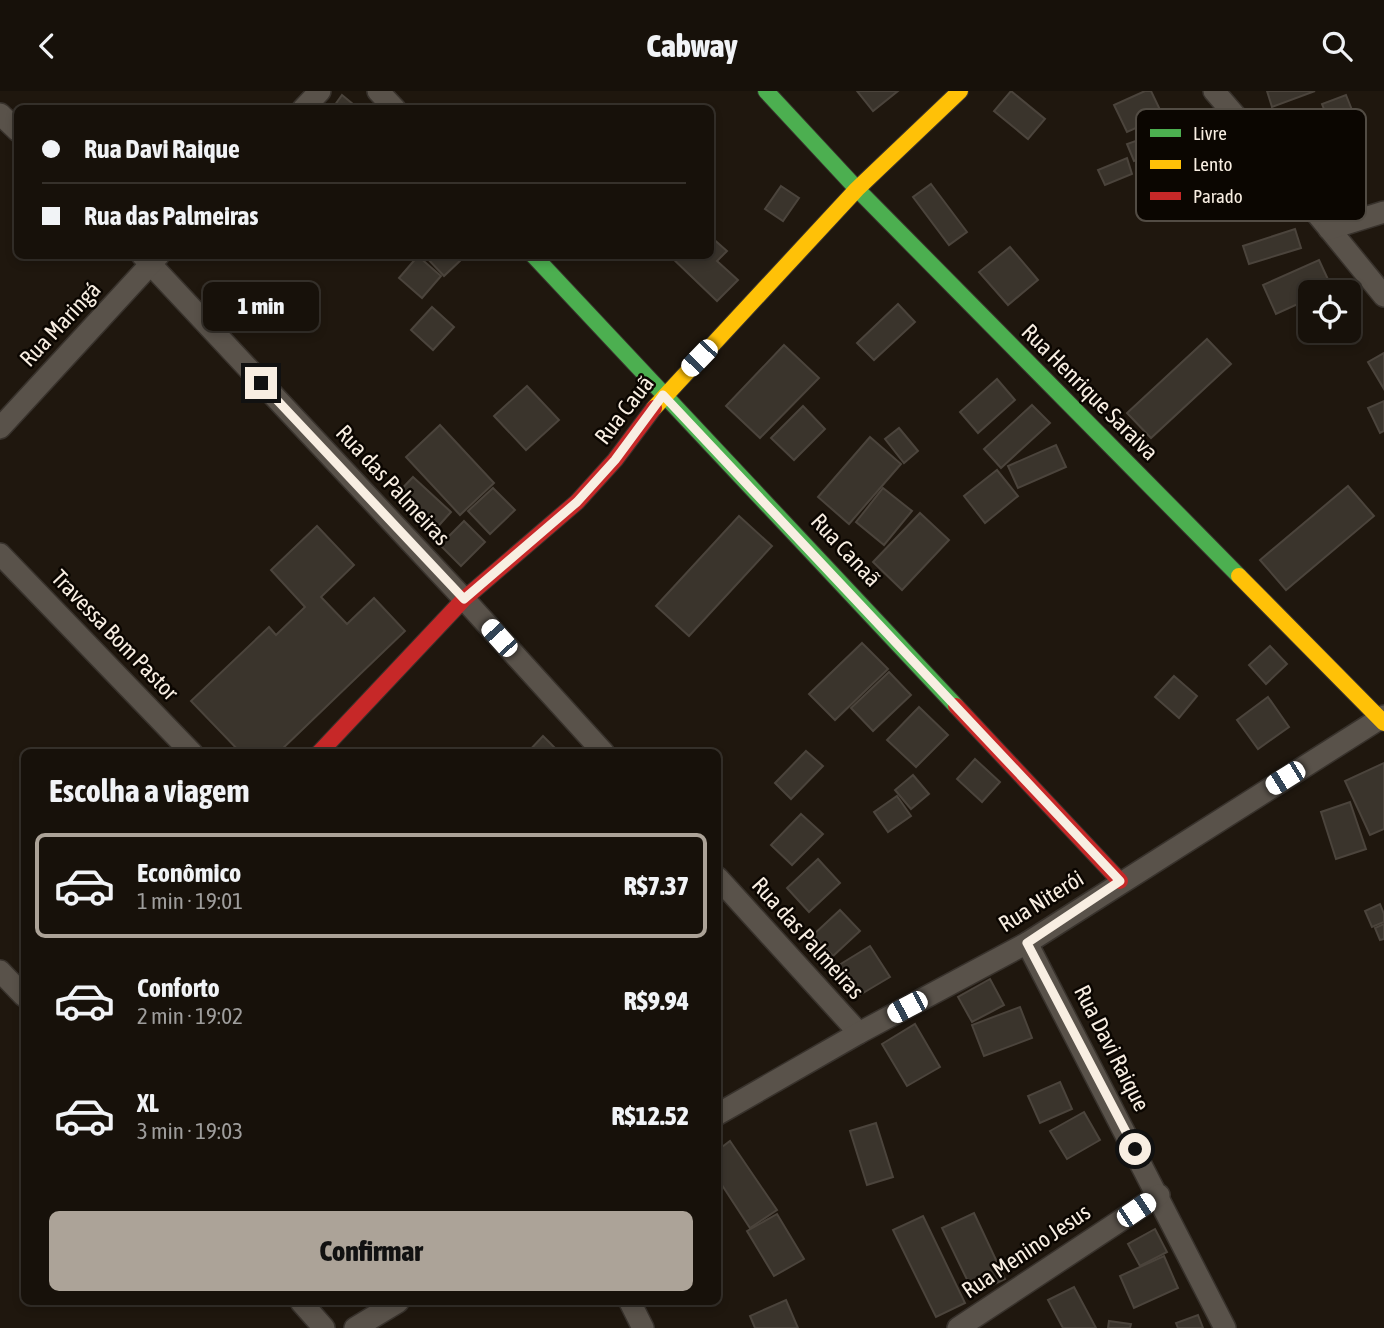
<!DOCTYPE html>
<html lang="pt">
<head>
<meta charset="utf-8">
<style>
  body { margin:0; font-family:"Asap Condensed",sans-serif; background:#201a13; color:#f1f3f6; height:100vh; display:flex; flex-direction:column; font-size:26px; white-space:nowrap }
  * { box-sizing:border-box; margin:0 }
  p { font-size:23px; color:#9e9d9c }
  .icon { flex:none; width:38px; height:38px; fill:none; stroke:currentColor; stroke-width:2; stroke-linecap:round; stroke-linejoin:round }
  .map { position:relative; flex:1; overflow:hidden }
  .details { position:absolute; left:21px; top:658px; width:700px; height:556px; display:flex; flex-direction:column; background:#17110a; border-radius:10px; box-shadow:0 4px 10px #0003,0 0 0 2px #36312b }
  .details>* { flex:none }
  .top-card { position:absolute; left:14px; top:14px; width:700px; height:154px; border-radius:10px; box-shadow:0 4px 10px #0003,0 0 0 2px #36312b; display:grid; align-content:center; height:154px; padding:0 28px; background:#17110a }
  .buttons { position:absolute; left:1298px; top:189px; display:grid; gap:14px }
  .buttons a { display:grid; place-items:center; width:63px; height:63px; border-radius:10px; background:#17110a; box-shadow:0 4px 10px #0003,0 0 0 2px #36312b; font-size:35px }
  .end { position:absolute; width:32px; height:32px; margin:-16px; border:9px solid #f8eee2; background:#111; box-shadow:0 0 0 4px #111 }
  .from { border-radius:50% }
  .bubble { position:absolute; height:49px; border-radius:10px; background:#17110a; box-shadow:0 4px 10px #0003,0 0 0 2px #36312b; font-size:23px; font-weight:800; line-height:49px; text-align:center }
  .car { position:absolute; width:21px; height:42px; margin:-21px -10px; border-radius:9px; box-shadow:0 0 5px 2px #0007; background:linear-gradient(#fff 24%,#345 0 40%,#fff 0 76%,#345 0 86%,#fff 0) }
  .top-card b { display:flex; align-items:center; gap:24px; height:66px; font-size:26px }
  .top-card b+b { border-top:2px solid #36312b }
  .top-card i { width:18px; height:18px; background:#f1f3f6 }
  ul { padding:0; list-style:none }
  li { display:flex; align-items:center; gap:21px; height:105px; margin:0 14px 10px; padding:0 14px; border:4px solid transparent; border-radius:10px }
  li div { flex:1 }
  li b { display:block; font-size:26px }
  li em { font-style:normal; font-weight:800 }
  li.current { border-color:#aca398 }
  li>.icon { width:63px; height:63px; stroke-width:1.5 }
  h2 { padding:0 28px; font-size:32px; line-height:84px }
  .action { display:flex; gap:14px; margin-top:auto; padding:14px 28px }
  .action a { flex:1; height:80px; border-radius:10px; background:#aca398; color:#111; font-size:28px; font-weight:800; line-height:80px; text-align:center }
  header { display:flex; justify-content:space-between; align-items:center; height:91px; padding:0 28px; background:#17110a; font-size:32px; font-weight:800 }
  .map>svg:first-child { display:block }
  .building { fill:#3a342c; stroke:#4b443c; stroke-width:2 }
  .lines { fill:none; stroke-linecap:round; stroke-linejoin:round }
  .street-casing { stroke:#38322c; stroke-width:24 }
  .fast-casing { stroke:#38322c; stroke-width:18 }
  .slow-casing { stroke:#38322c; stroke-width:18 }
  .jam-casing { stroke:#38322c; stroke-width:18 }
  .street { stroke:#59524a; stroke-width:21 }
  .fast { stroke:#4caf50; stroke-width:16 }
  .slow { stroke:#ffc107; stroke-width:16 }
  .jam { stroke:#c62828; stroke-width:16 }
  .route { stroke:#f8eee2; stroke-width:9 }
  .labels { text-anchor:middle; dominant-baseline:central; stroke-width:5; stroke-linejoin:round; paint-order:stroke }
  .street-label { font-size:23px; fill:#f8eee2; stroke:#0b0601 }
  .key { fill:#0b0601; stroke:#524c44; stroke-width:2 }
  .key-label { font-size:19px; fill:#f8eee2 }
</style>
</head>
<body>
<header><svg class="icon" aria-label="back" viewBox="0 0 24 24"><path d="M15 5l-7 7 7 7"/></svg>Cabway<svg class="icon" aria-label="search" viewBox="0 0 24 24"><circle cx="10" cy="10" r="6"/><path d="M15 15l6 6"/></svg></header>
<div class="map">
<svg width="1384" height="1237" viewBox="0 0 1384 1237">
  <rect width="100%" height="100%" fill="#1f170e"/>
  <!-- building -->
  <g class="building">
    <polygon points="857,0 898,0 873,20"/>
    <polygon points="1011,0 1045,28 1028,48 994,20"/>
    <polygon points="1145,0 1151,0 1163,25 1127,41 1114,14"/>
    <polygon points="1267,0 1315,0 1272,16"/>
    <polygon points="342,4 359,18 332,18"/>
    <polygon points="1346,4 1354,24 1330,33 1322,13"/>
    <polygon points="1169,28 1178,55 1134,70 1127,53 1153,44 1150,35"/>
    <polygon points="1127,67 1132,83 1105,94 1098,79"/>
    <polygon points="931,93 967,141 949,154 913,106"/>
    <polygon points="781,95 799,107 783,130 765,118"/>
    <polygon points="1295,138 1301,157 1249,173 1243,155"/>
    <polygon points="710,145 727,160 717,170 738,189 717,210 669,164 710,164"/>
    <polygon points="1010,156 1038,189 1008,214 979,181"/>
    <polygon points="424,164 461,164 463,167 444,185"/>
    <polygon points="418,165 441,185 422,207 399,187"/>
    <polygon points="1319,169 1332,197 1323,201 1311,201 1311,207 1276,223 1263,194"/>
    <polygon points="898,213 915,231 874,269 857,252"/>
    <polygon points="432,216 454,236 433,259 411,239"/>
    <polygon points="1207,248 1231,273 1151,347 1127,322"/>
    <polygon points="784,254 819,287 760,347 726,315"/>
    <polygon points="1384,262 1384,298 1368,271"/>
    <polygon points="997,288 1015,309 978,342 960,321"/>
    <polygon points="527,295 559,329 526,359 494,325"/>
    <polygon points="1384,310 1384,340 1380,342 1368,317"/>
    <polygon points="1032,314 1050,332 1001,377 984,358"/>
    <polygon points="803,315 825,338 794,369 771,347"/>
    <polygon points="440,334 494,392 460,424 406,366"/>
    <polygon points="899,337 918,360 904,372 885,348"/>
    <polygon points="870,346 901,373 849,433 818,406"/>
    <polygon points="1056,354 1066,376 1018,397 1008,375"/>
    <polygon points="997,379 1018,405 985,432 964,405"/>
    <polygon points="413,386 451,421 433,441 395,405"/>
    <polygon points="1348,395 1374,425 1286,499 1260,469"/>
    <polygon points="493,397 515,419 490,443 468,420"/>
    <polygon points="883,397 912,420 884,454 856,431"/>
    <polygon points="920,422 949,449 902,499 873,471"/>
    <polygon points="739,425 772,455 689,545 656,515"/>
    <polygon points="464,430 485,451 461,475 440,454"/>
    <polygon points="317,435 354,474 321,506 347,533 374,507 405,540 278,662 241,662 191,610 269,536 276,544 305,516 271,479"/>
    <polygon points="862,552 888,578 835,629 809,603"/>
    <polygon points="1270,555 1287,573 1266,593 1249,574"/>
    <polygon points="889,581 911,604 873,640 851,617"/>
    <polygon points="1174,585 1197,605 1179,627 1155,606"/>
    <polygon points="1268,606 1289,636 1258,658 1237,629"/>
    <polygon points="919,616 948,644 916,676 887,649"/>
    <polygon points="543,645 560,662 527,662"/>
    <polygon points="806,660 823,675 791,708 775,692"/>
    <polygon points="975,668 1000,691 982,711 957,688"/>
    <polygon points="1384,672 1384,738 1370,744 1345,690"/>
    <polygon points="913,684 929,703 911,718 895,699"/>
    <polygon points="897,705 911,725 888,741 874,721"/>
    <polygon points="1350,711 1366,758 1336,768 1321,721"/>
    <polygon points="801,723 823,743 792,774 771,754"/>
    <polygon points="818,768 840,792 809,821 787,797"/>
    <polygon points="1380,813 1384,823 1384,831 1372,836 1365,820"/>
    <polygon points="840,819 860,840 833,865 813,844"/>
    <polygon points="1384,833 1384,848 1380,849 1375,837"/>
    <polygon points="870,855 890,886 858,905 839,874"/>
    <polygon points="990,888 1004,914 972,931 958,906"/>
    <polygon points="1020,916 1032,947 984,965 972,934"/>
    <polygon points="915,933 940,976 907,995 882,953"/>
    <polygon points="1060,991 1072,1018 1040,1032 1028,1005"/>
    <polygon points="1084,1021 1100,1049 1067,1068 1050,1040"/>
    <polygon points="876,1032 893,1086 867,1094 850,1040"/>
    <polygon points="730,1050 777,1119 750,1137 718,1088 718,1059"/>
    <polygon points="974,1122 1005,1188 974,1203 942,1137"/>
    <polygon points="777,1123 804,1168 774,1185 747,1140"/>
    <polygon points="923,1125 965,1212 936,1226 893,1139"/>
    <polygon points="1155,1138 1167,1161 1140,1175 1128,1153"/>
    <polygon points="1164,1165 1178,1197 1134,1217 1120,1185"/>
    <polygon points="1074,1196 1096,1237 1063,1237 1048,1209"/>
    <polygon points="786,1209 798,1237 755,1237 750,1225"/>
    <polygon points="1198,1224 1203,1237 1178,1237 1176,1232"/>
    <polygon points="1109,1230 1131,1233 1130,1237 1108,1237"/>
  </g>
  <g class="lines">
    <defs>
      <g id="street">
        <polyline points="378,0 395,18"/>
        <polyline points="1214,0 1259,52 1384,205"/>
        <polyline points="303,18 320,0"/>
        <polyline points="0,23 18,40"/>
        <polyline points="1329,138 1384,121"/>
        <polyline points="142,164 464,508 604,662"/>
        <polyline points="0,337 159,164"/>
        <polyline points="0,463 192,662"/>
        <polyline points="718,787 859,942"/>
        <polyline points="1027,852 1225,1237"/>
        <polyline points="0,880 24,905"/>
        <polyline points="718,1023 859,942 1027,852 1384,625"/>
        <polyline points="301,1211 324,1237"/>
        <polyline points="630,1211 643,1237"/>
        <polyline points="355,1237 398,1211"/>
        <polyline points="958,1237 1159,1104"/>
      </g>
      <g id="fast">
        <polyline points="766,0 857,98 1239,485"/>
        <polyline points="533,164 956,615"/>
      </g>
      <g id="slow">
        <polyline points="654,317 857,98 960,0"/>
        <polyline points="1239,485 1384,632"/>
      </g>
      <g id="jam">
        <polyline points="956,615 1120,790"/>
        <polyline points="319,662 464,508 577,411 615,369 654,317"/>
      </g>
    </defs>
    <!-- street casing -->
    <use href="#street" class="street-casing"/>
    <!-- fast casing -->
    <use href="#fast" class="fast-casing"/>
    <!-- slow casing -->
    <use href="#slow" class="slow-casing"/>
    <!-- jam casing -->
    <use href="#jam" class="jam-casing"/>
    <!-- street -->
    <use href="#street" class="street"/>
    <!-- fast -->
    <use href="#fast" class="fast"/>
    <!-- slow -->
    <use href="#slow" class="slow"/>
    <!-- jam -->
    <use href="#jam" class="jam"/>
  </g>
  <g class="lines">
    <!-- route -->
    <polyline class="route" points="261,292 464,508 577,411 615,369 663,304 1120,790 1027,852 1135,1058"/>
  </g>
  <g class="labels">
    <!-- street labels -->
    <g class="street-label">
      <text transform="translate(60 233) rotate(-47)">Rua Maringá</text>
      <text transform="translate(1090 301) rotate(45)">Rua Henrique Saraiva</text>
      <text transform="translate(624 319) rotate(-52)">Rua Cauã</text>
      <text transform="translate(393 394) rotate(47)">Rua das Palmeiras</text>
      <text transform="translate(846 459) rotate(47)">Rua Canaã</text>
      <text transform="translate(115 544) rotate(46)">Travessa Bom Pastor</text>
      <text transform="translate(1041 810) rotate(-32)">Rua Niterói</text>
      <text transform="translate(808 847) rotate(48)">Rua das Palmeiras</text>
      <text transform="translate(1112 957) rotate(63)">Rua Davi Raique</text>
      <text transform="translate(1026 1160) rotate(-34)">Rua Menino Jesus</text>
    </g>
  </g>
  <!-- legend -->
  <rect x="1136" y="18" width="230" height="112" rx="10" class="key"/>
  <rect x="1150" y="38" width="31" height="8" fill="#4caf50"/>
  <rect x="1150" y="69" width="31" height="9" fill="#ffc107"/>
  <rect x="1150" y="101" width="31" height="8" fill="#c62828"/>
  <g class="key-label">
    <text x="1193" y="49">Livre</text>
    <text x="1193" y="80">Lento</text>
    <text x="1193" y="112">Parado</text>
  </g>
</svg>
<div class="buttons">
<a><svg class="icon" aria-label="locate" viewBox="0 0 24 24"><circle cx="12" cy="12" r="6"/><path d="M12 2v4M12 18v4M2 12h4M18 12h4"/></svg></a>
</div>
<i class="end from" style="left:1135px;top:1058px"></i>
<i class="end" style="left:261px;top:292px"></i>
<div class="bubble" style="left:203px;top:191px;width:116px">1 min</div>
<i class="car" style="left:699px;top:267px;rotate:224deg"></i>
<i class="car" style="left:499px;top:547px;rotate:318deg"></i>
<i class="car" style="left:1285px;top:687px;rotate:238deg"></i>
<i class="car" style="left:907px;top:916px;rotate:242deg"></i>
<i class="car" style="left:1136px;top:1119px;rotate:56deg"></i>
<div class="top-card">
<b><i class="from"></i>Rua Davi Raique</b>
<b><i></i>Rua das Palmeiras</b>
</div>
<section class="details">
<h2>Escolha a viagem</h2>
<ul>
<li class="current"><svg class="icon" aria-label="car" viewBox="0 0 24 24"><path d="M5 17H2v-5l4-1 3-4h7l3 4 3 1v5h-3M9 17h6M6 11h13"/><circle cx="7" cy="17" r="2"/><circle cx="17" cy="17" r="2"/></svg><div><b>Econômico</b><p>1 min · 19:01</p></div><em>R$7.37</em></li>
<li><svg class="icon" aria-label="car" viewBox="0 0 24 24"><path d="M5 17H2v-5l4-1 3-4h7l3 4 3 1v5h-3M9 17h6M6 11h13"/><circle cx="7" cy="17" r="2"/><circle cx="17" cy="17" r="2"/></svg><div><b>Conforto</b><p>2 min · 19:02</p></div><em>R$9.94</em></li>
<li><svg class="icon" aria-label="car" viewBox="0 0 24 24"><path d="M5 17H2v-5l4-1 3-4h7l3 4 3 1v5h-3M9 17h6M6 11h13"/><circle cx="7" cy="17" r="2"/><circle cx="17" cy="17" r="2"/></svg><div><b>XL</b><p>3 min · 19:03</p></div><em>R$12.52</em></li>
</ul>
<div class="action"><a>Confirmar</a></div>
</section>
</div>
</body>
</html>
